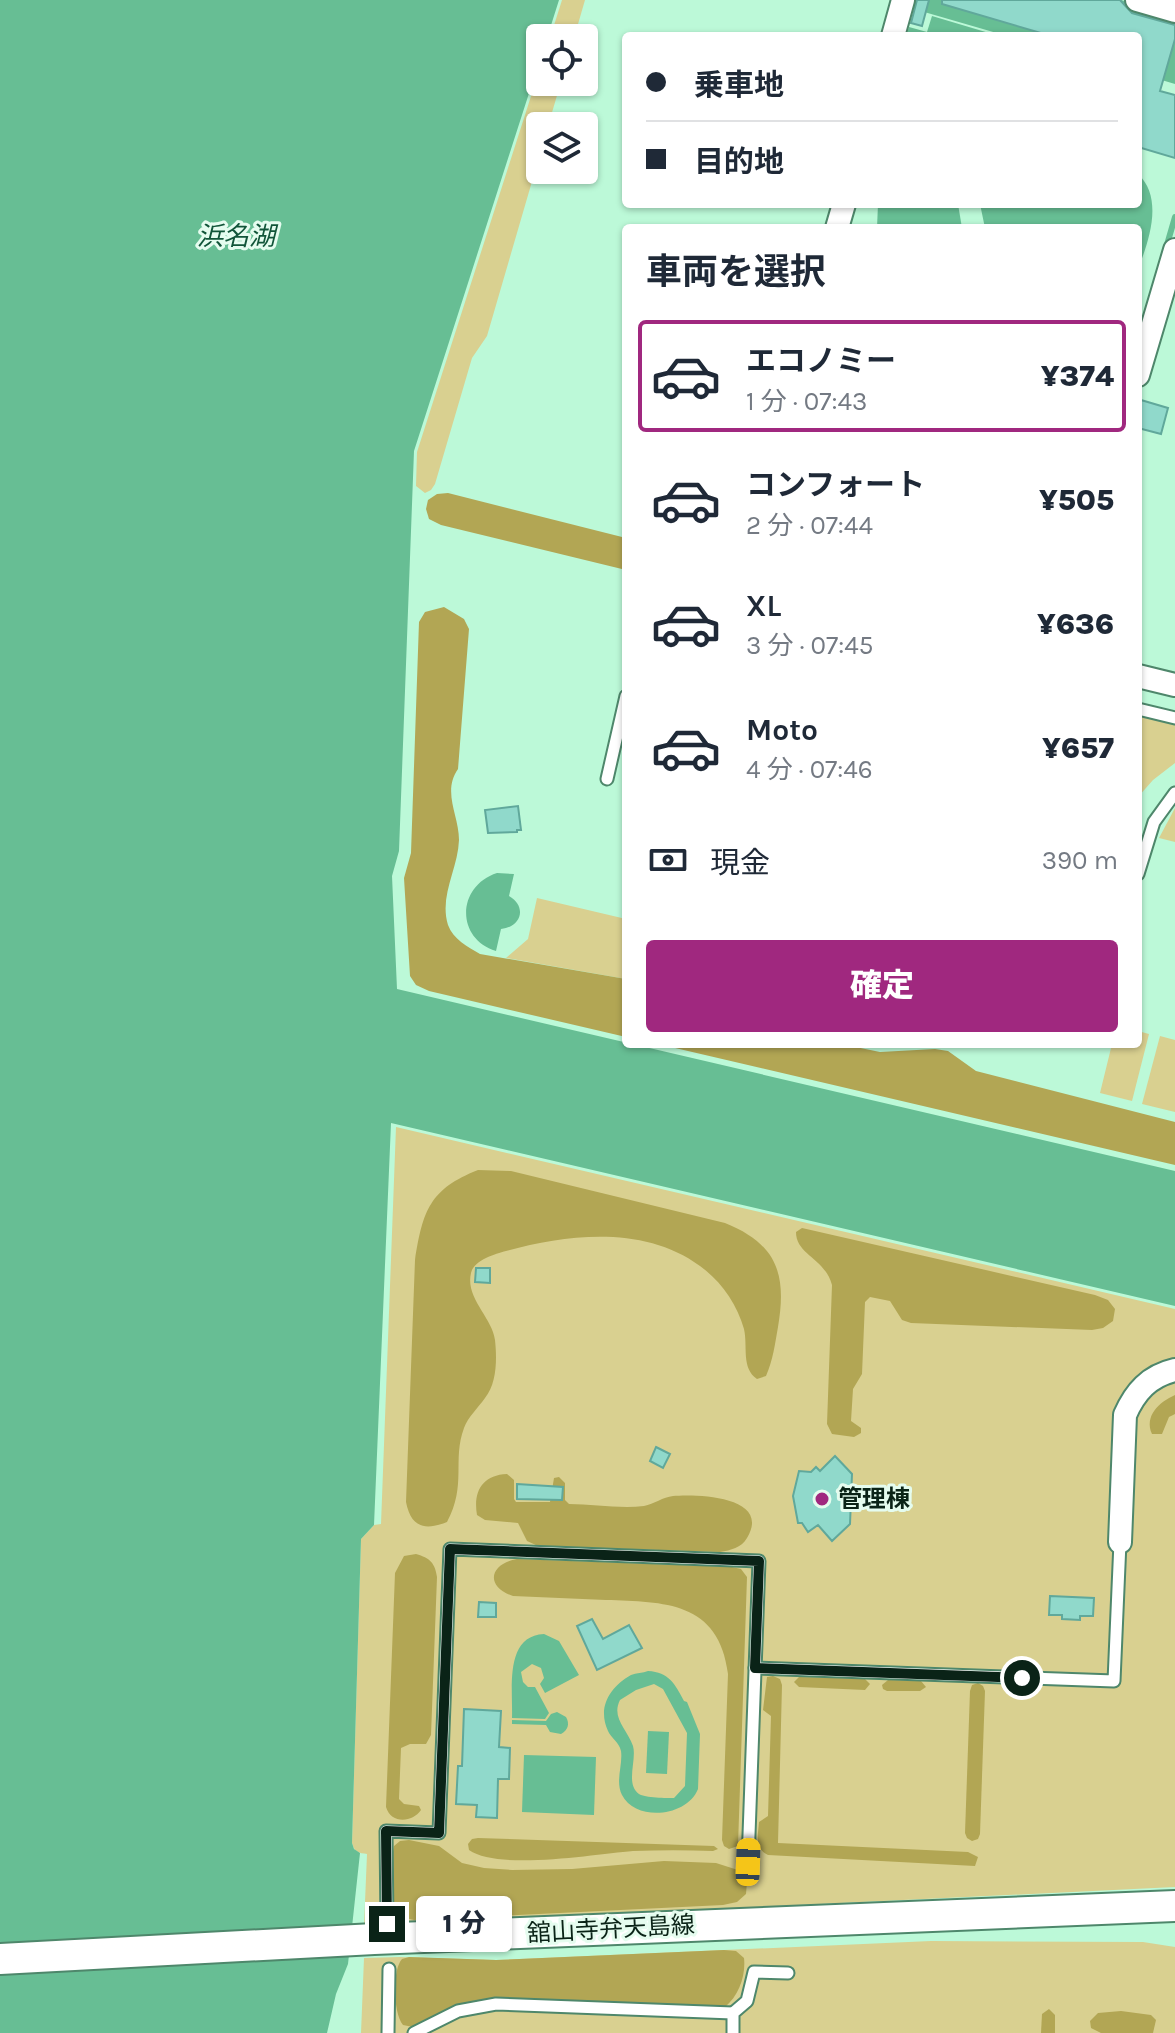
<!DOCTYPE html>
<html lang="ja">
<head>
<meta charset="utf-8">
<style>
  body { margin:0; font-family:Karla,"Noto Sans JP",sans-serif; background:#f6f6f7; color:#1f2937; height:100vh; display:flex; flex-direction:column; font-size:30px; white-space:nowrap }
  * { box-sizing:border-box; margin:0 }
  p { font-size:26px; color:#747a83 }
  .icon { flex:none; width:44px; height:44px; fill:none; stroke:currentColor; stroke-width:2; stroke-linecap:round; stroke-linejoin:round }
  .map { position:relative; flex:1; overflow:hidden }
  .sheet { position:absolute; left:622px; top:224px; width:520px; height:824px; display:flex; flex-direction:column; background:#fff; border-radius:8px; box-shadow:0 2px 6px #0004 }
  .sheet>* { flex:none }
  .top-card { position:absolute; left:622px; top:32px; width:520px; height:176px; border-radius:8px; box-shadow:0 2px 6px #0004; display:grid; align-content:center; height:176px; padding:0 24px; background:#fff }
  .fabs { position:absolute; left:526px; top:24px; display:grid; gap:16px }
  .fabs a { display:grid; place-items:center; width:72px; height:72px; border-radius:8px; background:#fff; box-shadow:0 2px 6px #0004; font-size:40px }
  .end { position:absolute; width:36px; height:36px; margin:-18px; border:10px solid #0a2317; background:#fff; box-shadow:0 0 0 4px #fff }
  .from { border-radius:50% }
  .bubble { position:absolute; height:56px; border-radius:8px; background:#fff; box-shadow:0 2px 6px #0004; font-size:26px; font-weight:800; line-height:56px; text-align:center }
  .car { position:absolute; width:24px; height:48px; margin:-24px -12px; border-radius:10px; box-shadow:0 0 6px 2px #0007; background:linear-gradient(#f5c518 24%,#345 0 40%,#f5c518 0 76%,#345 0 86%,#f5c518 0) }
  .top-card b { display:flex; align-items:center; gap:28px; height:76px; font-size:30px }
  .top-card b+b { border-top:2px solid #e0e1e3 }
  .top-card i { width:20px; height:20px; background:#1f2937 }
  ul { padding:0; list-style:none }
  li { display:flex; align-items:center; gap:24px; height:112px; margin:0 16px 12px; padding:0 8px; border:4px solid transparent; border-radius:8px }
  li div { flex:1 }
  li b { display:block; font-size:30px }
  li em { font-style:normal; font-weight:800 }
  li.active { border-color:#a0287f }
  li>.icon { width:72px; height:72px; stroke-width:1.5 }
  h2 { padding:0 24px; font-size:36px; line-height:96px }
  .pay { display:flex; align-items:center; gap:20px; height:88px; padding:0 24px; font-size:30px }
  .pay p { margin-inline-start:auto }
  .cta { display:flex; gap:16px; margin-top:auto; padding:16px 24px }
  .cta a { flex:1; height:92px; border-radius:8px; background:#a0287f; color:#fff; font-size:32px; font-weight:800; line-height:92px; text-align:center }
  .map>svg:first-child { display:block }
  .green { fill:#d9d090 }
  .forest { fill:#b2a654 }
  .water { fill:#67be94; fill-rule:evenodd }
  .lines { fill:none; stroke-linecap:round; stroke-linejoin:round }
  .stream { stroke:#67be94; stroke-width:6 }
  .building { fill:#90d9cb; stroke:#60a89b; stroke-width:2 }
  .lane-casing { stroke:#4e876b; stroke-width:15 }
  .street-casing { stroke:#4e876b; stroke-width:26 }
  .secondary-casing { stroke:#4e876b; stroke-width:34 }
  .lane { stroke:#fff; stroke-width:11 }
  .street { stroke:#fff; stroke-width:22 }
  .secondary { stroke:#fff; stroke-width:30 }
  .route { stroke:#0a2317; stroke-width:10 }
  .poi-dot { fill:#a0287f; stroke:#e5fcef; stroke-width:3 }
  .labels { text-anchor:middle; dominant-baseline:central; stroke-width:6; stroke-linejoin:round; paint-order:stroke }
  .poi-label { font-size:24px; font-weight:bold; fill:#0a2317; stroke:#e5fcef; text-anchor:start }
  .street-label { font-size:24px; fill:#0a2317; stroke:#e5fcef }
  .water-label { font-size:26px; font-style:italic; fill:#115539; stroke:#e5fcef }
</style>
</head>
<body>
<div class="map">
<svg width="1175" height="2033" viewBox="0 0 1175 2033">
  <rect width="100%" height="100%" fill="#bcf9d8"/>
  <!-- green -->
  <g class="green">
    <polygon points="562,0 585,0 574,38 550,38"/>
    <polygon points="540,68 540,82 561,82 548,126 540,126 540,154 487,336 472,358 435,484 431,490 425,493 416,486 417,452"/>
    <polygon points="1138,716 1175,725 1175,763 1153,780 1138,797"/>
    <polygon points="1175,808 1175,842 1159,838"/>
    <polygon points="537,898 626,919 626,979 506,958 528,939"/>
    <polygon points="1138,1031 1149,1034 1132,1101 1100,1093 1112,1044 1138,1044"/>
    <polygon points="1160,1036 1175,1040 1175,1112 1142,1104"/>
    <path d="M 396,1127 L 1175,1309 L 1175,1887 L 364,1926 L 367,1854 C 359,1853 354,1852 352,1843 L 361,1539 L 374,1525 L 381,1524 Z"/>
    <polygon points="931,1941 1143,1942 1175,1947 1175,2033 361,2033 364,1958 400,1957 496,1960"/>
  </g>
  <!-- forest -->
  <g class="forest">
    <polygon points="448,493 626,538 626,570 441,525 429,519 426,509 428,500 437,494"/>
    <path d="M 444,607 L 464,619 L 469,629 L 458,769 C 442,792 459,815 459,840 C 458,869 439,896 448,925 C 453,939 468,947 480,954 L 626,979 L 626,1037 L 429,991 L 416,985 L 410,976 L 404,878 L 411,853 L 419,622 L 425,612 Z"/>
    <polygon points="658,1044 841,1044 880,1052 935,1049 948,1051 976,1071 1175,1122 1175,1165"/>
    <path d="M 478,1170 L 511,1171 L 725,1223 C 777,1244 787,1274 778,1327 C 775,1344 773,1360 766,1376 L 757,1379 C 741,1368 748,1347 744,1329 C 737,1304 721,1281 700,1266 C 645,1225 567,1234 506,1251 C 495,1254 474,1260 471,1273 C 465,1298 492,1317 495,1340 C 497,1359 497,1383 485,1398 C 478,1408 468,1417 464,1428 C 452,1460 467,1485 447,1522 C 424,1531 411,1527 406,1502 L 415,1260 C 423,1210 430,1189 478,1170 Z"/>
    <path d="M 802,1228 L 1095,1295 L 1108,1300 L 1115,1309 L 1113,1321 L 1103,1328 L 1092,1330 L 911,1323 L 902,1320 L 890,1301 L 870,1297 L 865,1302 L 862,1374 L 853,1389 L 851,1421 L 861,1428 L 861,1433 L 854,1437 L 832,1434 L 827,1424 L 832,1285 C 825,1258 796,1255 796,1232 Z"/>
    <path d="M 1175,1395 L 1175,1414 L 1169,1417 L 1162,1434 L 1152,1434 C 1144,1416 1159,1402 1175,1395 Z"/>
    <path d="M 507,1474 L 514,1480 L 514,1499 L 516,1502 L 550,1502 L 554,1478 L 559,1477 L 565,1483 L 565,1500 L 569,1504 C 593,1504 620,1509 644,1506 C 654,1504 663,1497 673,1496 C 697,1494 772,1496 747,1538 C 741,1548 731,1550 720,1552 L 538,1546 L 527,1541 L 518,1523 L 485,1520 L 477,1515 C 473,1492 482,1475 507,1474 Z"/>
    <path d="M 416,1554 C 430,1558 435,1563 437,1577 L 431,1735 L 426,1744 L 410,1744 L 401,1748 L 399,1799 L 404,1804 L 419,1806 L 421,1810 C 412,1823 391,1824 386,1807 L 395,1573 L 404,1556 Z"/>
    <path d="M 517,1559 L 732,1567 L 741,1569 L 747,1577 L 738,1846 L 729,1849 L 724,1846 L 722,1840 L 728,1674 C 719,1601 664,1602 606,1600 C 575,1599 544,1597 513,1596 C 485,1587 489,1564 517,1559 Z"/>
    <path d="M 773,1676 L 780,1679 L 782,1685 L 778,1843 L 968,1852 L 978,1857 L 975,1866 L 768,1855 C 754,1848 758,1836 759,1822 L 768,1816 L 771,1716 L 763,1710 L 767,1677 Z"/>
    <polygon points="799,1677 865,1679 870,1684 865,1690 799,1687 794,1682"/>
    <polygon points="888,1680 921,1681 926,1687 920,1691 887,1691 883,1689 882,1685"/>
    <polygon points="978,1683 983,1686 985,1691 980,1834 978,1839 972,1841 967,1838 965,1833 970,1691 972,1685"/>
    <path d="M 478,1838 L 714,1846 L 718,1849 L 713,1851 C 687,1850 660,1850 633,1851 C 595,1854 499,1871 469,1850 L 468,1844 L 472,1839 Z"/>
    <path d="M 409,1840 L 439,1846 L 462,1863 L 484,1868 L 512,1870 L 572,1869 L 664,1861 L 716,1863 L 741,1871 L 747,1882 L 746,1894 L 737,1902 L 723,1905 L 414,1920 C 413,1920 402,1917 401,1916 C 388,1907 391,1860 394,1846 L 400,1841 Z"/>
    <path d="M 724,1950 L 736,1951 L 744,1958 C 746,1975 739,1996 725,2007 L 496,2000 L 413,2027 L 403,2025 C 393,2013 392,1970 402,1959 L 409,1957 L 496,1960 Z"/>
    <polygon points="1049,2009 1055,2015 1055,2033 1041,2033 1042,2014"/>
    <polygon points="1121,2011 1151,2015 1156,2020 1153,2033 1101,2033 1091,2028 1090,2021 1098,2013"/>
  </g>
  <!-- water -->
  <g class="water">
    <polygon points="0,0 559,0 547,38 540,38 540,59 414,451 399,851 392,876 397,989 1175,1171 1175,1306 391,1123 374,1525 361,1539 352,1843 354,1849 360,1853 348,1964 336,1994 327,2033 0,2033"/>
    <polygon points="909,0 1121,0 1175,16 1175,84 1138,73 1138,36 1007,36 907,7"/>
    <polygon points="932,16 989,33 988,36 906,36 909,27 927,32"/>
    <path d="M 1138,174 C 1164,198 1149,241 1138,269 L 1138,228 L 985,228 L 980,204 L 1138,204 Z"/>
    <polygon points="878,204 958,204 962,228 877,228"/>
    <path d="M 497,873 L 514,874 L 509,896 C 527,906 522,927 501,929 L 496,951 C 455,938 457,886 497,873 Z"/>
    <path d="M 544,1634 L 559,1641 L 579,1675 L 545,1693 L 540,1684 L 544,1678 L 541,1668 L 532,1664 L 521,1672 L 523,1682 L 528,1687 L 535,1687 L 549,1713 L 545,1719 L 512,1718 C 513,1689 504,1636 544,1634 Z"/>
    <path d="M 648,1671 C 669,1672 675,1684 684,1701 L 687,1702 L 700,1734 L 698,1789 C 687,1817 636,1822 622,1795 C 615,1781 623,1765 621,1751 C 619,1742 611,1738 608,1731 C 597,1707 610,1687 631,1675 C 636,1673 643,1673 648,1671 ZM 654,1684 L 663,1689 L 687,1733 L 685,1786 L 674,1798 C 667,1798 645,1798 639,1794 C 625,1784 637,1760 633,1746 C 627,1729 611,1718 620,1700 L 636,1690 Z"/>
    <path d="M 557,1712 L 566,1717 C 570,1724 568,1730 561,1734 L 550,1732 L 546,1725 L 512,1724 L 512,1720 L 546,1721 L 551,1714 Z"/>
    <polygon points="648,1731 669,1732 667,1774 646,1773"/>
    <polygon points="524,1755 596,1757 594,1815 522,1812"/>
  </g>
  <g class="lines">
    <!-- stream -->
    <polyline class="stream" points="1166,248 1175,217"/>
  </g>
  <!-- building -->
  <g class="building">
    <polygon points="917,0 929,0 922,26 911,23"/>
    <polygon points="942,0 1120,0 1132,13 1175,25 1175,39 1160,91 1175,95 1175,158 1138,147 1138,36 1051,36 942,4"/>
    <polygon points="1141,400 1168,408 1161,434 1138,428"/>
    <polygon points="518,806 521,830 517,830 517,832 488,833 485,810"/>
    <polygon points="476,1268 490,1268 490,1283 475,1282"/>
    <polygon points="656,1447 670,1454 663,1468 650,1461"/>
    <polygon points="835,1456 852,1474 850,1524 832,1541 818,1525 808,1532 802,1523 798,1523 793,1496 799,1471 811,1472 816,1467 820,1471"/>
    <polygon points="517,1484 563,1487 562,1500 517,1499"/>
    <polygon points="1050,1596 1094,1598 1093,1616 1080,1616 1080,1620 1062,1619 1062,1615 1049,1615"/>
    <polygon points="479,1602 496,1603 496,1617 478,1617"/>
    <polygon points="592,1619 603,1639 629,1625 642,1648 597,1670 577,1626"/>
    <polygon points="464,1709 501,1711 499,1747 510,1748 509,1779 498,1779 497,1818 476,1817 477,1805 456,1804 458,1766 462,1766"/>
  </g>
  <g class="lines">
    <defs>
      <g id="lane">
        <polyline points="1138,709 1175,718"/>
        <polyline points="607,779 626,696"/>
        <polyline points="1138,874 1154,822 1175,793"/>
        <polyline points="755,1668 1114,1681 1120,1542"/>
        <polyline points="387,1924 386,1831 439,1833 450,1549 759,1561 748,1862"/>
        <polyline points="388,2033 389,1969"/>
        <polyline points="414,2033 458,2011 496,2004 733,2013"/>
        <polyline points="733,2033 733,2013 747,2001 754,1972 788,1973"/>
      </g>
      <g id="street">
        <polyline points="1137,0 1175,11"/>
        <polyline points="893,36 903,0"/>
        <polyline points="837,228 844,204"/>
        <polyline points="1138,375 1175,250"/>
        <polyline points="1138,676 1175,685"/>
        <path d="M 1120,1542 L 1125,1415 C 1135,1392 1149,1376 1175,1370"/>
      </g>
      <polyline id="secondary" points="0,1959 374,1939 1175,1906"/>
    </defs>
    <!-- lane casing -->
    <use href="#lane" class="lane-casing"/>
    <!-- street casing -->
    <use href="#street" class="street-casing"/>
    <!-- secondary casing -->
    <use href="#secondary" class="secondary-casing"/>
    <!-- lane -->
    <use href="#lane" class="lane"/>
    <!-- street -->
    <use href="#street" class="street"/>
    <!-- secondary -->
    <use href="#secondary" class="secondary"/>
  </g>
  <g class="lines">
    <!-- route -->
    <polyline class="route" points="387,1924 386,1831 439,1833 450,1549 759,1561 755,1668 1022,1678"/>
  </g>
  <!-- markers -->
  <circle class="poi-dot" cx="822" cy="1499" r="8"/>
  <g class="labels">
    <!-- poi labels -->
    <g class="poi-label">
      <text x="838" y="1499">管理棟</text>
    </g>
    <!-- street labels -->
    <g class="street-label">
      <text transform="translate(611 1929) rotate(-3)">舘山寺弁天島線</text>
    </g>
    <!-- water labels -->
    <g class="water-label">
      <text x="236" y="236">浜名湖</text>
    </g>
  </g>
</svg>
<div class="fabs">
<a><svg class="icon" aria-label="locate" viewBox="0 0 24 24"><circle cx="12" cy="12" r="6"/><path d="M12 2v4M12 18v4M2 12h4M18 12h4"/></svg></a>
<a><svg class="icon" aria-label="layers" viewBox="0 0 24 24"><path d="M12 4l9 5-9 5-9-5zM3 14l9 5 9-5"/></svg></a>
</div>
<i class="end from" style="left:1022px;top:1678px"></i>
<i class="end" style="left:387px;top:1924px"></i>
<div class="bubble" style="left:416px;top:1896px;width:96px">1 分</div>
<i class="car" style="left:748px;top:1862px;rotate:2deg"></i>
<div class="top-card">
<b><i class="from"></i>乗車地</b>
<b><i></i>目的地</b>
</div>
<section class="sheet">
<h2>車両を選択</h2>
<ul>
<li class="active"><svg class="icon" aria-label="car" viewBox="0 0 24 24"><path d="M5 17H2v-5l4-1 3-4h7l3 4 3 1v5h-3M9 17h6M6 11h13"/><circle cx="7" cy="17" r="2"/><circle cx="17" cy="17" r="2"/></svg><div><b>エコノミー</b><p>1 分 · 07:43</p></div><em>¥374</em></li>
<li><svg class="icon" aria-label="car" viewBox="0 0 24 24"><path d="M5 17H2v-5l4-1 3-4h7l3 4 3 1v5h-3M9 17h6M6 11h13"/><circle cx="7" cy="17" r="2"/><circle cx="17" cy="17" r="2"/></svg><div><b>コンフォート</b><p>2 分 · 07:44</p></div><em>¥505</em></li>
<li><svg class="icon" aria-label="car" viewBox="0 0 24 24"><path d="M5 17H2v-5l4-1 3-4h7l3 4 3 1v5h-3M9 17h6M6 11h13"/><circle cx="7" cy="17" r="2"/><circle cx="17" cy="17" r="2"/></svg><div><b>XL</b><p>3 分 · 07:45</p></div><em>¥636</em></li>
<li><svg class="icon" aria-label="car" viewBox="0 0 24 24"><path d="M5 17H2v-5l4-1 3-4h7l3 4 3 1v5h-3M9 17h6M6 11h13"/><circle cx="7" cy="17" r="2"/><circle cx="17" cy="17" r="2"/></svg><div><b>Moto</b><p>4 分 · 07:46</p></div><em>¥657</em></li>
</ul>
<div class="pay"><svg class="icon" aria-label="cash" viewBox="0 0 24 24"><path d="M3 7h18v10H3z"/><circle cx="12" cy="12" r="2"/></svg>現金<p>390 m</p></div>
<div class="cta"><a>確定</a></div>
</section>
</div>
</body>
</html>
